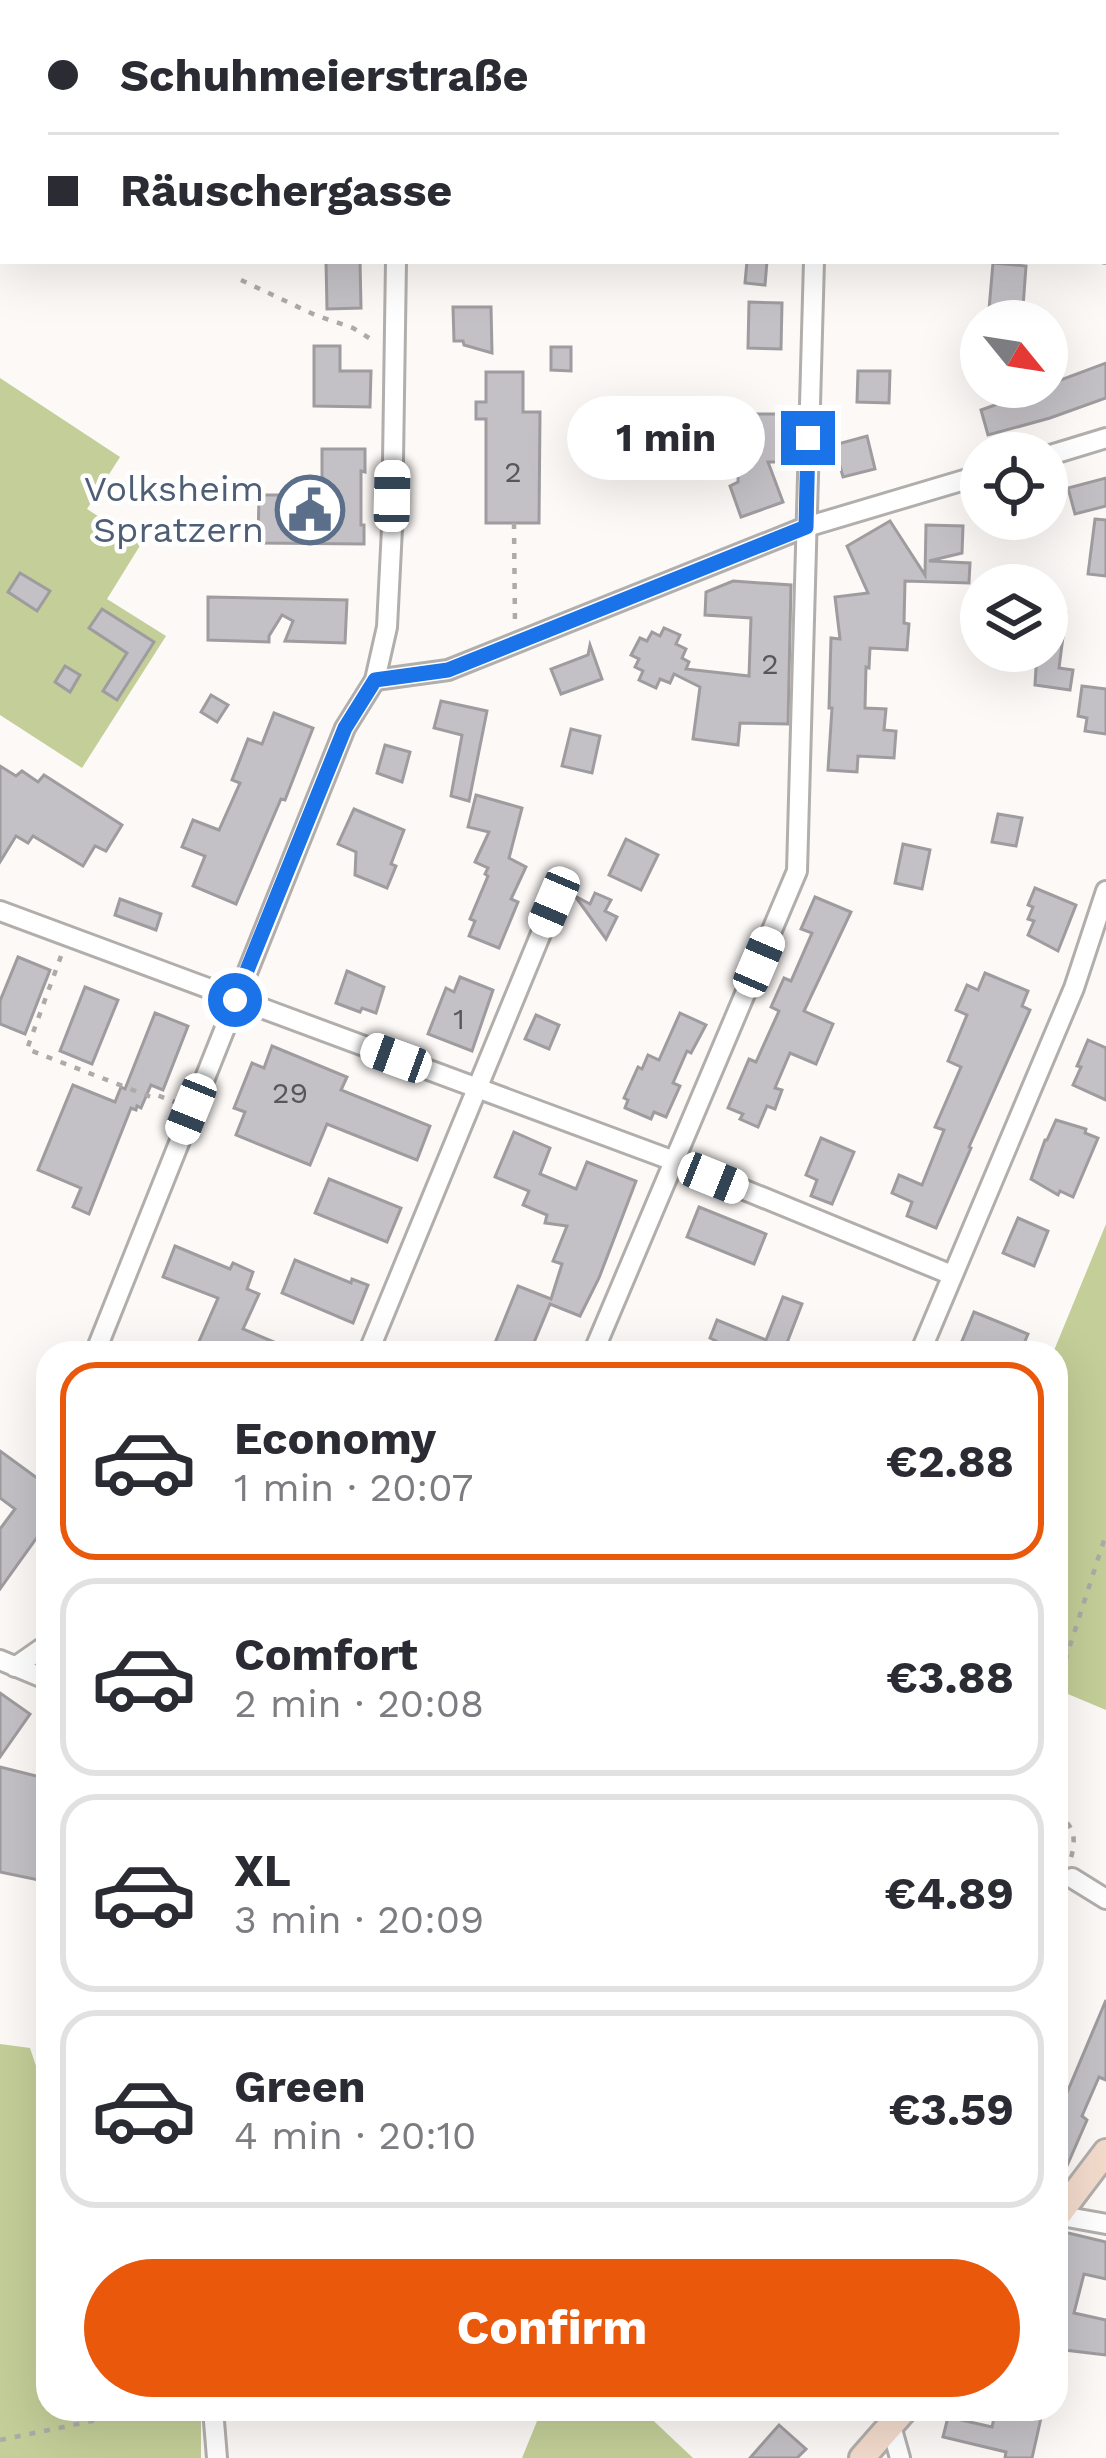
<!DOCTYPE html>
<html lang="en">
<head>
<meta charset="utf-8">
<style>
  body { margin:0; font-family:"Work Sans",sans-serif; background:#f7f7f7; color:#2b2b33; height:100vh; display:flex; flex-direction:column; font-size:45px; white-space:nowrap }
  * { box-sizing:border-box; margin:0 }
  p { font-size:39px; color:#7c7c81 }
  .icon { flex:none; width:66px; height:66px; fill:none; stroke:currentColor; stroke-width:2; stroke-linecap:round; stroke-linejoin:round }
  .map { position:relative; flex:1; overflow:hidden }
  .panel { position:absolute; left:36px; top:1341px; width:1032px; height:1080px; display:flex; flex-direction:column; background:#fff; border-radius:36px; box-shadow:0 12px 48px #0002 }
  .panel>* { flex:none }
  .top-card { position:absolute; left:0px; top:0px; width:1107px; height:264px; box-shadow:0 12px 48px #0002; display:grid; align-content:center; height:264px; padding:0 48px; background:#fff }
  .needle { width:78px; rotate:120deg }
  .tools { position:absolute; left:960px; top:300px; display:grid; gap:24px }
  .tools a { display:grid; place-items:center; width:108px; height:108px; border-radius:50%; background:#fff; box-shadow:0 12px 48px #0002; font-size:60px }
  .end { position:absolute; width:54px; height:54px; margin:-27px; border:15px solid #1a73e8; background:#fff; box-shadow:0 0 0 6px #fff }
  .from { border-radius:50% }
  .bubble { position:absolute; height:84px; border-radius:42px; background:#fff; box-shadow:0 12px 48px #0002; font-size:39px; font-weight:700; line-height:84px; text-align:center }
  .car { position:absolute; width:36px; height:72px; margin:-36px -18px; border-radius:15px; box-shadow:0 0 9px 3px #0007; background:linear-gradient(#fff 24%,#345 0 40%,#fff 0 76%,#345 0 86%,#fff 0) }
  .top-card b { display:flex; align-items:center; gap:42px; height:114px; font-size:45px }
  .top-card b+b { border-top:3px solid #e1e1e2 }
  .top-card i { width:30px; height:30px; background:#2b2b33 }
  ul { padding:21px 0 0; list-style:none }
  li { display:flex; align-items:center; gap:36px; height:198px; margin:0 24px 18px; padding:0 24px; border:6px solid #e1e1e2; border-radius:36px }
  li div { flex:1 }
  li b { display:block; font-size:45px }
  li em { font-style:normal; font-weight:700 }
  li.on { border-color:#ea580c }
  li>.icon { width:108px; height:108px; stroke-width:1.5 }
  .cta { display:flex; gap:24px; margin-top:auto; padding:24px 48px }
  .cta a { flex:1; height:138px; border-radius:72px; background:#ea580c; color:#fff; font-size:48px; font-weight:700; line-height:138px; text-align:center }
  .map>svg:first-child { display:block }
  .green { fill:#c3ce98 }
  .building { fill:#c3c1c5; stroke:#9e9c9f; stroke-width:3 }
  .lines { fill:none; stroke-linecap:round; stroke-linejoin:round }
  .minor-casing { stroke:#b1aeab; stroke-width:24 }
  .secondary-casing { stroke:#b1aeab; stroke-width:30 }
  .path { stroke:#adaaa8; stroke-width:4.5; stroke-dasharray:6 9; stroke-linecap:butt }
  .minor { stroke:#fff; stroke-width:18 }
  .secondary { stroke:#f3dbcc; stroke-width:24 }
  .route { stroke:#1a73e8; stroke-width:15 }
  .labels { text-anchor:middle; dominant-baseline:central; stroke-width:9; stroke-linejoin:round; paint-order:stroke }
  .number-label { font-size:30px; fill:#585657 }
  .service-label { font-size:36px; fill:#4e5e75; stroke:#fff; text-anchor:end }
</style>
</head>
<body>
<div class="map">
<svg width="1106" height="2458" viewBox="0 0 1106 2458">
  <rect width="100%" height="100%" fill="#fdf9f7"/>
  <!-- green -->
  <g class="green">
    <polygon points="0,378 120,457 87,509 141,544 107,599 166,636 82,768 0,715"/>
    <polygon points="1106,1224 1106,1710 1056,1689 1056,1353 1053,1353"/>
    <polygon points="0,2044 30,2048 48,2102 48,2409 152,2409 155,2416 201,2414 201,2458 0,2458"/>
    <polygon points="542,2409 641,2409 693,2458 522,2458"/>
  </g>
  <!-- building -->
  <g class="building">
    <polygon points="326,261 360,261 361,308 327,309"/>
    <polygon points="747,261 767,261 765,285 745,283"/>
    <polygon points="993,263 1026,266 1022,321 988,321"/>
    <polygon points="749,302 782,303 781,349 748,348"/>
    <polygon points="453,307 491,307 492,353 464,345 463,341 454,341"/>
    <polygon points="314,346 340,346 340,371 371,371 370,407 314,406"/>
    <polygon points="551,347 571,347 571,371 551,370"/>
    <polygon points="1106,363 1106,398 1050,418 988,435 981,410 995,405 990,387 1047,387 1047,385"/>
    <polygon points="858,371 890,371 889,403 857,402"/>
    <polygon points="486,372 523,372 523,412 540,412 539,523 486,523 486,419 476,419 476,402 486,402"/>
    <polygon points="740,414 780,414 779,462 768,462 783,502 741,517 730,486 738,482"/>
    <polygon points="666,430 697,431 695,467 689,467 688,470 664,470"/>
    <polygon points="867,436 875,469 843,477 834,445"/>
    <polygon points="322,449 365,449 365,472 361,471 361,525 364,525 364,544 258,543 259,495 322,495"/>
    <polygon points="1106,478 1106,506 1075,514 1068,488"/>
    <polygon points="1095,519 1106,520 1106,576 1088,574"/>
    <polygon points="890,521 925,575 926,525 963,526 962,553 929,561 970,563 969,583 905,581 904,623 909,624 907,650 870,648 869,668 866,667 865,708 886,709 884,730 896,731 894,758 858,756 857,772 828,770 832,708 829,708 831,638 840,639 835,597 868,593 847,546"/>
    <polygon points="20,573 50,591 37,611 8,592"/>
    <polygon points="733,581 791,585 788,724 740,723 738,745 693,739 700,687 674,674 670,683 660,679 656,688 639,680 643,671 635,667 639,659 631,655 640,638 647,641 652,632 660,636 664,628 680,635 676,644 686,649 682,658 689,662 686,669 749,676 751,618 705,615 706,592"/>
    <polygon points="208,597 347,600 345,643 285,641 293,621 282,615 269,636 269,642 208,640"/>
    <polygon points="102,609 154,642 117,700 103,691 127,653 89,628"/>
    <polygon points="1047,610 1066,613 1059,668 1073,670 1070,690 1035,685 1037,651 1047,651"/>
    <polygon points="590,645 602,679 561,694 551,669 588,655"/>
    <polygon points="65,666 80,675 70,692 55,682"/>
    <polygon points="1082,686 1106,689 1106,734 1085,731 1087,718 1078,716"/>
    <polygon points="211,695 228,705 217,722 201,712"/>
    <polygon points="441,701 487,711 469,801 451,796 462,735 434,728"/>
    <polygon points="274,713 313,728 285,800 281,799 236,904 193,886 205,856 182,847 193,820 219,830 240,783 232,780 248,739 262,744"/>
    <polygon points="571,729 600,736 592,773 562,766"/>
    <polygon points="385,745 410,752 402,782 377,773"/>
    <polygon points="0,766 16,776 22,771 38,782 44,775 122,825 106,851 95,846 83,866 33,836 28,843 16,836 0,862"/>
    <polygon points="476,795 522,808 509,858 526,867 511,899 518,902 499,948 469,936 475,921 470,919 488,876 485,874 488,868 475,862 489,832 468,827"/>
    <polygon points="354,809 404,830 391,864 396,866 387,888 355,875 356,852 338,844"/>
    <polygon points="998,814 1022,818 1016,846 992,842"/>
    <polygon points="626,839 658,855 641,890 609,875"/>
    <polygon points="903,844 930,850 922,889 895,883"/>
    <polygon points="1035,888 1076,905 1058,951 1028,935 1034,921 1028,919 1033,907 1028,905"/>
    <polygon points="595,893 611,900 605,911 617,917 606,939 575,896 590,904"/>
    <polygon points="815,897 851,912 804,1011 833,1024 816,1064 790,1053 775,1088 782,1090 775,1109 767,1106 758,1127 740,1119 743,1114 728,1108 749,1059 756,1062 779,1011 771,1007 784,978 791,981 812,933 801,929"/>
    <polygon points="120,899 161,914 156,930 115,915"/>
    <polygon points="18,957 50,970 25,1034 0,1024 0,1001"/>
    <polygon points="347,971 384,987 376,1013 362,1008 360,1012 336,1003"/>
    <polygon points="985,973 1028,991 1022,1006 1030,1010 969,1147 971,1148 936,1228 907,1216 912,1202 892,1193 899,1175 922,1185 944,1130 935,1127 961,1067 948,1061 967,1015 956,1010 967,985 978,990"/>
    <polygon points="460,977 493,990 472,1051 428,1034 446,988 454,992"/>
    <polygon points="85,987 118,1000 92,1064 60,1051"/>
    <polygon points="155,1013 188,1026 163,1090 151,1085 141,1108 137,1106 136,1110 131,1108 89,1214 73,1207 81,1188 38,1170 73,1085 115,1102 121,1087 125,1089"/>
    <polygon points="680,1013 706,1025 691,1053 687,1051 673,1083 680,1086 666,1117 654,1112 651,1119 625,1108 628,1100 624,1098 638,1067 642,1069 648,1055 659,1060"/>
    <polygon points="536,1015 559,1025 549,1049 525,1039"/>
    <polygon points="1088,1040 1106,1048 1106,1100 1073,1085 1081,1067 1077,1066"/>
    <polygon points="272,1046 347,1077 341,1090 430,1126 417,1160 327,1124 310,1165 236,1135 245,1112 234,1108 252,1063 264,1068"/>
    <polygon points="1056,1120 1086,1129 1085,1133 1098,1138 1073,1197 1060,1191 1058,1195 1031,1179 1045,1140 1047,1140"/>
    <polygon points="514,1132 550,1148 540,1174 576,1189 587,1162 636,1181 599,1278 580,1316 550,1304 530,1352 525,1349 522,1353 495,1343 518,1286 551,1299 562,1264 553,1261 567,1226 545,1223 547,1215 523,1205 529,1191 495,1177"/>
    <polygon points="821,1138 854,1152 832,1204 811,1196 817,1180 806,1175"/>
    <polygon points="329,1179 401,1208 387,1242 315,1213"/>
    <polygon points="699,1207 766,1234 754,1264 687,1237"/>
    <polygon points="1018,1218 1048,1231 1034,1266 1003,1253"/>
    <polygon points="175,1246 230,1269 233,1263 253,1272 247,1289 259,1294 243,1329 300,1353 194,1353 218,1298 163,1277"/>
    <polygon points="295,1260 351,1283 352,1279 368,1285 353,1323 282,1293"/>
    <polygon points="783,1297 802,1304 785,1348 796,1353 711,1353 716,1341 710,1338 717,1320 766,1340"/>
    <polygon points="974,1312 1028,1334 1020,1353 996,1345 993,1353 976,1353 960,1346"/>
    <polygon points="0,1451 48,1486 48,1522 0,1589 0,1529 15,1509 0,1498"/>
    <polygon points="0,1693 30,1714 0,1757"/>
    <polygon points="0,1767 48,1779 48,1882 0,1872"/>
    <polygon points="1106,2000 1106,2080 1099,2077 1082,2116 1087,2120 1056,2191 1056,2128 1064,2109 1061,2107"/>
    <polygon points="1064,2232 1106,2242 1106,2279 1084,2274 1074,2313 1106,2320 1106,2355 1064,2350 1062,2358 1056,2357 1056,2264"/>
    <polygon points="996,2409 1043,2409 1032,2458 1005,2458 1006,2452 943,2437 948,2417 992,2427"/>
    <polygon points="779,2425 806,2449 797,2458 750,2458"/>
  </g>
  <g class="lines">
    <defs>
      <g id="minor">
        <polyline points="57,0 61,3"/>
        <polyline points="998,0 1010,3"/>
        <polyline points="400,3 400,0"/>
        <polyline points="832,3 832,0"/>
        <polyline points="1088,3 1089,0"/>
        <polyline points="1104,26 1106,27"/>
        <polyline points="0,80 3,76"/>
        <polyline points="1104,252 1106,253"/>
        <polyline points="1047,456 1106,438"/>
        <polyline points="375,680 448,670 806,527 981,475"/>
        <polyline points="0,911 674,1161 952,1275"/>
        <polyline points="95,1353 345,728 375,680 387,627 392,528 396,261"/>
        <polyline points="368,1353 554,902"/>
        <polyline points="593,1353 797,871 814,261"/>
        <polyline points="920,1353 1074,988 1106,891"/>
        <polyline points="0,1660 48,1680"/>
        <polyline points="15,1667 48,1644"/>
        <polyline points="1072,1878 1106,1899"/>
        <polyline points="1056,2215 1106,2224"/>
        <polyline points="213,2409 217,2458"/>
        <polyline points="891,2426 900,2458"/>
      </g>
      <g id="secondary">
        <polyline points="1056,2218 1106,2152"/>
        <polyline points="862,2458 905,2409"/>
      </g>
    </defs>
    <!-- minor casing -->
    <use href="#minor" class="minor-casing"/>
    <!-- secondary casing -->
    <use href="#secondary" class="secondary-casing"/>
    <!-- path -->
    <g class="path">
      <polyline points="241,280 315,315 353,328 374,341"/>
      <polyline points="514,523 515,625"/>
      <polyline points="61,956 27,1049 151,1097 157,1095 175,1102"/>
      <polyline points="1056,1689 1106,1534"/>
      <path d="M 1056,1813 C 1075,1826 1077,1839 1070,1861"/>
      <polyline points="0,2440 151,2409"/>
    </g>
    <!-- minor -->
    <use href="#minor" class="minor"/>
    <!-- secondary -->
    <use href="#secondary" class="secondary"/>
  </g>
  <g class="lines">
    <!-- route -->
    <polyline class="route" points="235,1000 345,728 375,680 448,670 806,527 808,438"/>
  </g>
  <!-- icons -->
  <defs>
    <symbol id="civic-ring" viewBox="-11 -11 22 22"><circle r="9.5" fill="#fff" stroke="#5c6f8a" stroke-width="1.5"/><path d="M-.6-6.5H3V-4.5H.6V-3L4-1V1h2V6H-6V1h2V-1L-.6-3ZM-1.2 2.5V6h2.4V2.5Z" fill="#5c6f8a"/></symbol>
  </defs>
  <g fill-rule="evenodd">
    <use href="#civic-ring" x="272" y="472" width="76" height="76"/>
  </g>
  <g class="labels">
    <!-- number labels -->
    <g class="number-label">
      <text x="513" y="471">2</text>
      <text x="770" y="663">2</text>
      <text x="459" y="1018">1</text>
      <text x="290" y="1092">29</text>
    </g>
    <!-- service labels -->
    <g class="service-label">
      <text x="264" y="489">Volksheim<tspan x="264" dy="41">Spratzern</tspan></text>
    </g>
  </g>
</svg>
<div class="tools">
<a><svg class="needle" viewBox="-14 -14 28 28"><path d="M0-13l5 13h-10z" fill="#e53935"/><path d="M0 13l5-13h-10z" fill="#7c7c81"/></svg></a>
<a><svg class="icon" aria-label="locate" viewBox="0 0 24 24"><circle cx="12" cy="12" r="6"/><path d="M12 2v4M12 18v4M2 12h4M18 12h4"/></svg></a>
<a><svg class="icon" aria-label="layers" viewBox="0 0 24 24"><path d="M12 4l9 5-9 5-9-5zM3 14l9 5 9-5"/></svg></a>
</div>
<i class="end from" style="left:235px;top:1000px"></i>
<i class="end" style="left:808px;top:438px"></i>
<div class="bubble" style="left:567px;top:396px;width:198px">1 min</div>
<i class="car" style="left:392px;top:496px;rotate:1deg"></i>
<i class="car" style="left:554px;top:902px;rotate:203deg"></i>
<i class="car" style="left:759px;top:962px;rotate:23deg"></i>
<i class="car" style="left:396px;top:1058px;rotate:290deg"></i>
<i class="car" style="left:191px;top:1109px;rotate:202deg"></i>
<i class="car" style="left:713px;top:1178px;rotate:112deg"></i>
<div class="top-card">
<b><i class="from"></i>Schuhmeierstraße</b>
<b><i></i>Räuschergasse</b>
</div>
<section class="panel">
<ul>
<li class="on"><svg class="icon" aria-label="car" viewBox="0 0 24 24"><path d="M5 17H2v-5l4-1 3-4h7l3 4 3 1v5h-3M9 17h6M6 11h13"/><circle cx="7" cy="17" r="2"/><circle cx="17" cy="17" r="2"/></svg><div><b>Economy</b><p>1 min · 20:07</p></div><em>€2.88</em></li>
<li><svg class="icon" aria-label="car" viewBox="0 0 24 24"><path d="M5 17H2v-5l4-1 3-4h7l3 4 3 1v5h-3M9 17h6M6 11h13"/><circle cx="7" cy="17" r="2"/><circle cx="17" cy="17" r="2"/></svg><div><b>Comfort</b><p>2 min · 20:08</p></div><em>€3.88</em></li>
<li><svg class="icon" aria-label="car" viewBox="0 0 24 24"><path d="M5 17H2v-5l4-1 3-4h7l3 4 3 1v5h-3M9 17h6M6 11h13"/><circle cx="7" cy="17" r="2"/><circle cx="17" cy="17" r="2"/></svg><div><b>XL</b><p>3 min · 20:09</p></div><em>€4.89</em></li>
<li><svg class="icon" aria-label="car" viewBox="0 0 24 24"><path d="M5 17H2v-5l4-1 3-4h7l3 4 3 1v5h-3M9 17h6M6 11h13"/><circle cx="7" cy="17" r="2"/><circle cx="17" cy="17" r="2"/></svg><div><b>Green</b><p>4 min · 20:10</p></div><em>€3.59</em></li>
</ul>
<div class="cta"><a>Confirm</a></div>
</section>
</div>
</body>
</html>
